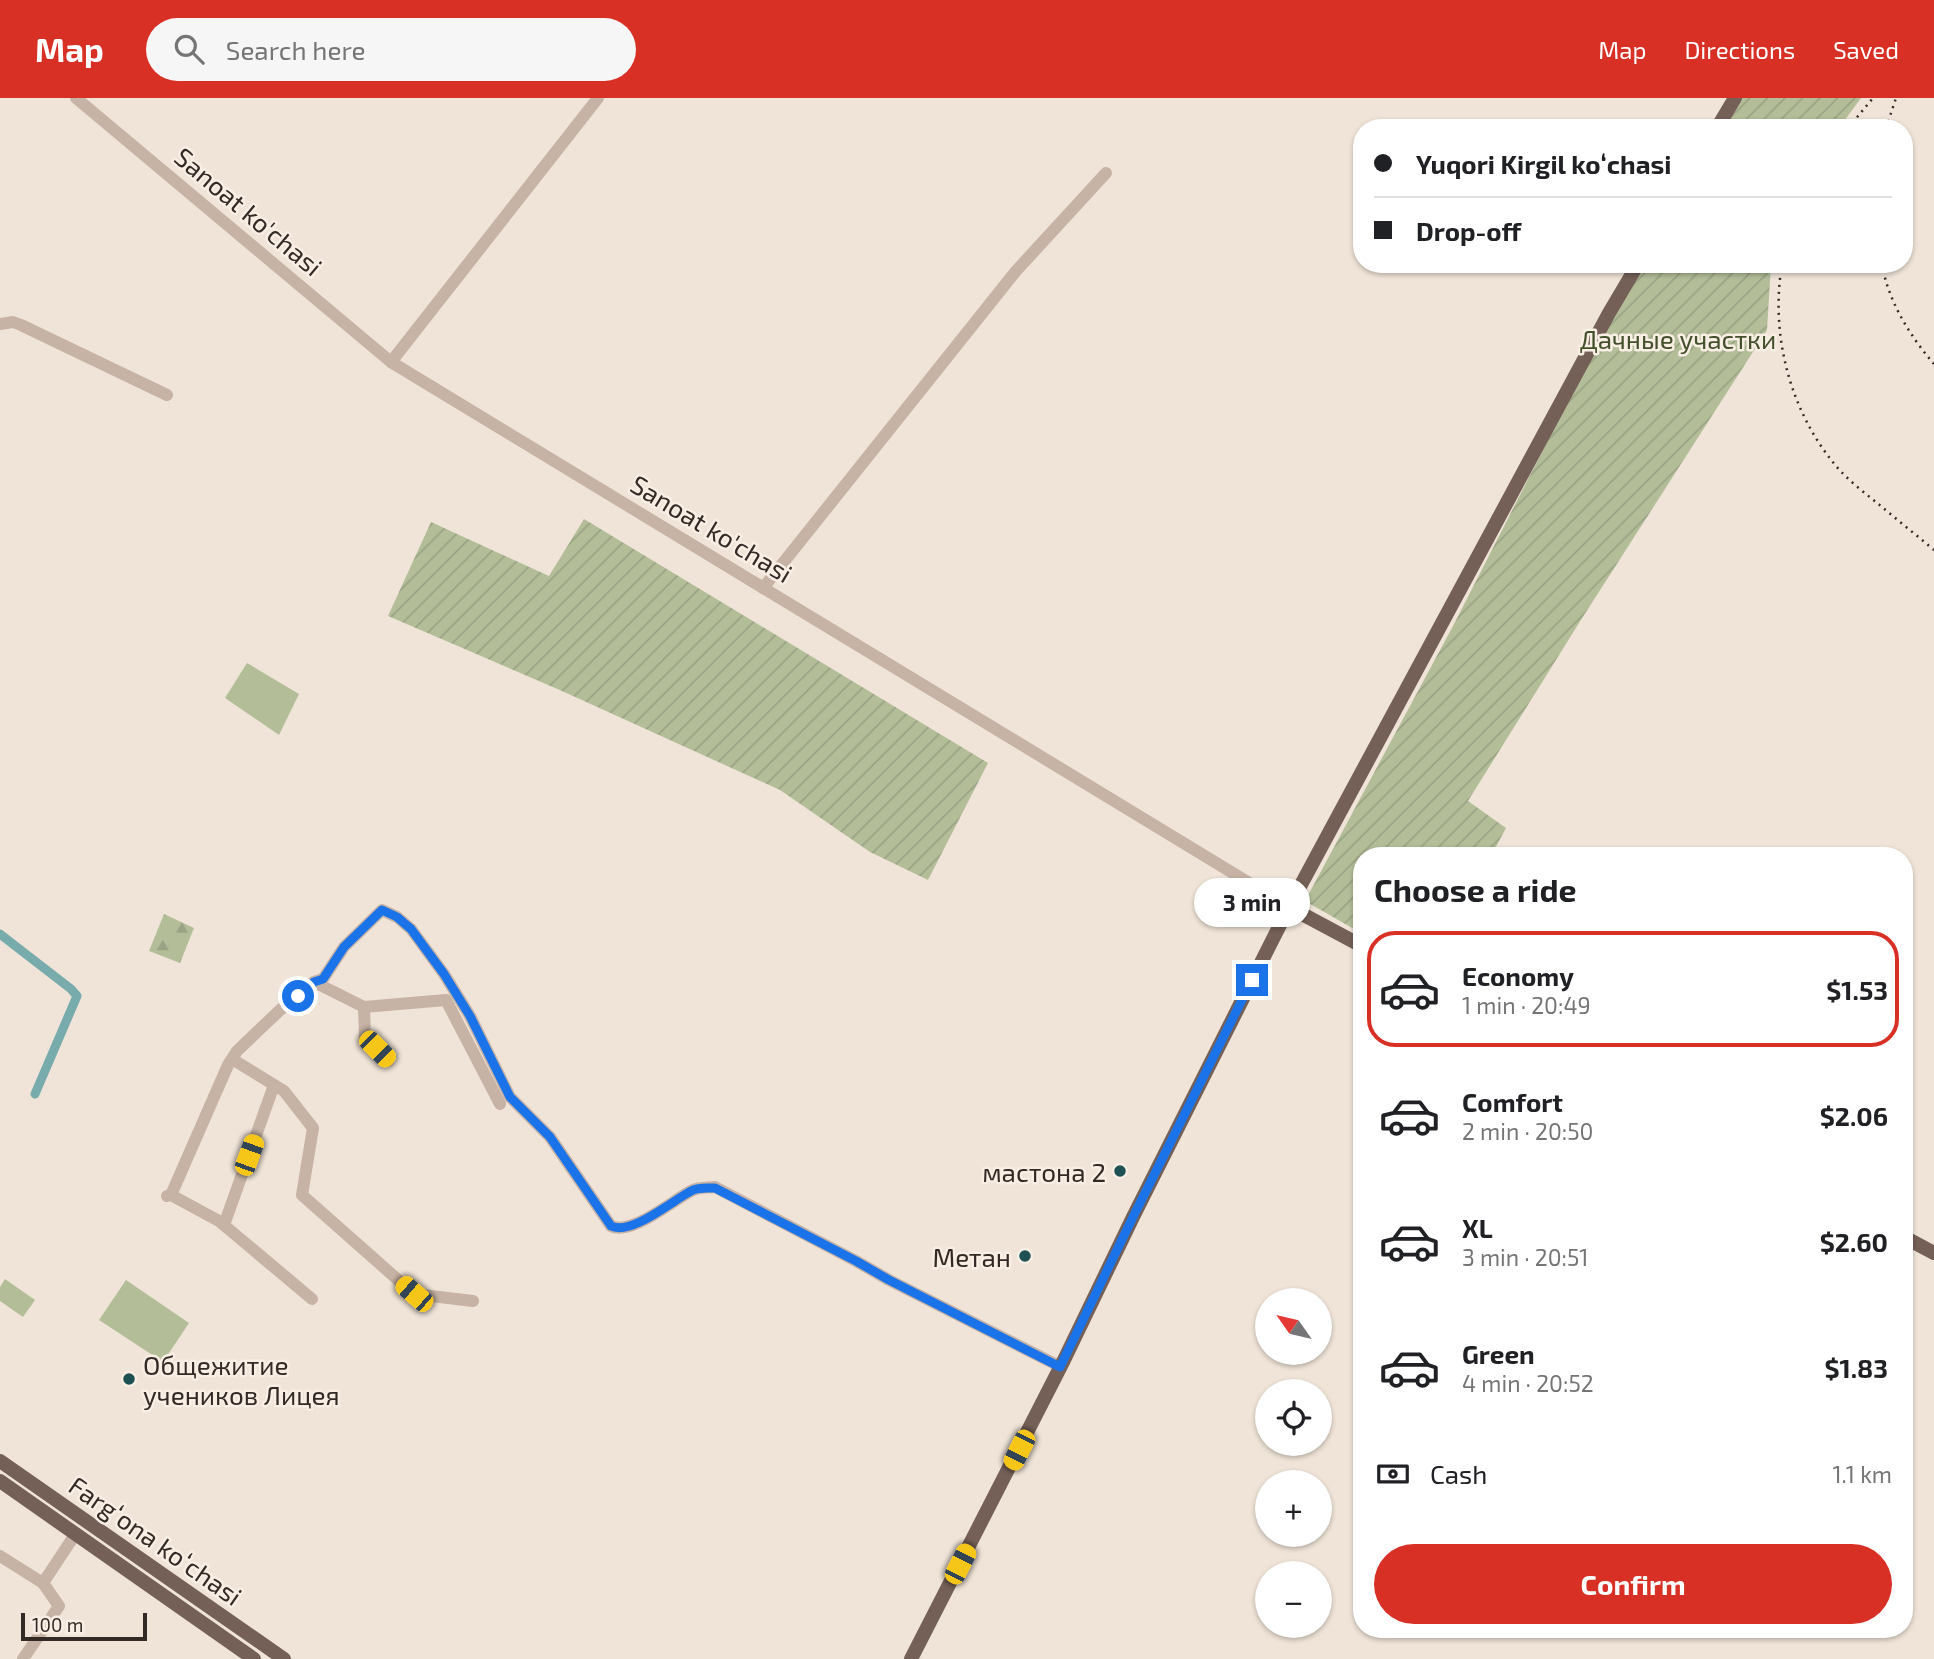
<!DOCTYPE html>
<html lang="en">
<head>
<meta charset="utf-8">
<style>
  body { margin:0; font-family:"Exo 2",sans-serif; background:#f6f6f6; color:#202124; height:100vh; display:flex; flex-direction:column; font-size:26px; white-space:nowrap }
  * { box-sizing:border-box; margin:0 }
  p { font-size:23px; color:#757577 }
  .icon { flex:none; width:38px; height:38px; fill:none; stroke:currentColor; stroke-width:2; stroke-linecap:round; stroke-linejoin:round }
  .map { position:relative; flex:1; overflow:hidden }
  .panel { position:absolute; left:1353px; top:749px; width:560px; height:791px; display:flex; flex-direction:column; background:#fff; border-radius:28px; box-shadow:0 2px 5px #0004 }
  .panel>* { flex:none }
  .top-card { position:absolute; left:1353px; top:21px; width:560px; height:154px; border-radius:28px; box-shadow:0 2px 5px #0004; display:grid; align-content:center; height:154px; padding:0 21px; background:#fff }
  .needle { width:46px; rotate:304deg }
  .buttons { position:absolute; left:1255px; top:1190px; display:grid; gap:14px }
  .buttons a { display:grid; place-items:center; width:77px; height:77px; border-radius:50%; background:#fff; box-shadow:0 2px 5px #0004; font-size:35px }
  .scale { position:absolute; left:21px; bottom:18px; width:126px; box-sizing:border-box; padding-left:7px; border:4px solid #332a26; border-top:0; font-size:19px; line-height:24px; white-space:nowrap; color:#332a26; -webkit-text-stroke:5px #f8eee4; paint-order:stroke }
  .end { position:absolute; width:32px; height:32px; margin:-16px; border:9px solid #1a73e8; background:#fff; box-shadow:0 0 0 4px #fff }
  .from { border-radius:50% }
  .bubble { position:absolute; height:49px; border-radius:24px; background:#fff; box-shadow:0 2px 5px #0004; font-size:23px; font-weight:700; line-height:49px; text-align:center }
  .car { position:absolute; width:21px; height:42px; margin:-21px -10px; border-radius:9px; box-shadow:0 0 5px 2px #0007; background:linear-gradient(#f5c518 24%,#345 0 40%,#f5c518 0 76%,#345 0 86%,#f5c518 0) }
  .top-card b { display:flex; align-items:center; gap:24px; height:66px; font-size:26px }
  .top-card b+b { border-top:2px solid #e0e0e0 }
  .top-card i { width:18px; height:18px; background:#202124 }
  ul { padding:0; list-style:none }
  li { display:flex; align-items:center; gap:21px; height:116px; margin:0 14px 10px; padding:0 7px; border:4px solid transparent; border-radius:28px }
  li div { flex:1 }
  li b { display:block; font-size:26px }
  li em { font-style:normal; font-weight:700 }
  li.on { border-color:#d93025 }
  li>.icon { width:63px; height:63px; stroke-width:1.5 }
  h2 { padding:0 21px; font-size:32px; line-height:84px }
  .pay { display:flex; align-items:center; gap:18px; height:77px; padding:0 21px; font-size:26px }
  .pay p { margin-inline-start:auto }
  .action { display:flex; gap:14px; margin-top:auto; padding:14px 21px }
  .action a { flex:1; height:80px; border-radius:42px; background:#d93025; color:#fff; font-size:28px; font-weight:700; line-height:80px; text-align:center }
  header { display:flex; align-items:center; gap:42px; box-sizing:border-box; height:98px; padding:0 35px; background:#d93025; color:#fff }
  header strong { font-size:33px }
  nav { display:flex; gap:38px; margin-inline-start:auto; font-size:24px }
  .search { width:490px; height:63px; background:#f6f6f6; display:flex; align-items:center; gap:18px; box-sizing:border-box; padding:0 24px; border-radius:38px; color:#757577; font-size:26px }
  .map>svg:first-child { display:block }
  .grass { fill:#b3be99 }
  .forest { fill:url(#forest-firs) }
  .garden { fill:url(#garden-furrows) }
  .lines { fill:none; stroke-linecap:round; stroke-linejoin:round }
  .canal { stroke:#78abac; stroke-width:9 }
  .minor { stroke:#c7b3a5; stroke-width:12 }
  .major { stroke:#756057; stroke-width:14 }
  .rail { stroke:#332a26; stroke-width:2.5; stroke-dasharray:2 5; stroke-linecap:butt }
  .route { stroke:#1a73e8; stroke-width:9 }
  .poi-dot { fill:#1d5153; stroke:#f8eee4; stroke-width:2.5 }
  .labels { text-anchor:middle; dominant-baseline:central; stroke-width:5; stroke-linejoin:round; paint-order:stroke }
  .street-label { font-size:26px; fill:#332a26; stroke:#f8eee4 }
  .park-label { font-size:26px; fill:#43502b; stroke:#f8eee4 }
  .poi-label { font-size:26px; fill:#332a26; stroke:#f8eee4; text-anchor:end }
</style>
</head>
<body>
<header>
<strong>Map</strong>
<div class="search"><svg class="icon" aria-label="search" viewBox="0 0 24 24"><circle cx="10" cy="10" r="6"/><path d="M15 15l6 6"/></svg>Search here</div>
<nav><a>Map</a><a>Directions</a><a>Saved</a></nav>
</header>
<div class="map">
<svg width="1934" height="1561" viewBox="0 0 1934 1561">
  <defs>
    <pattern id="forest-firs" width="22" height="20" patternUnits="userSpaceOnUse" patternTransform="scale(1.75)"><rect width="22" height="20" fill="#b3be99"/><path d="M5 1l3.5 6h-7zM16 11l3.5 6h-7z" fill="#9aa384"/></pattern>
    <pattern id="garden-furrows" width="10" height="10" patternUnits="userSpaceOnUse" patternTransform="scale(1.75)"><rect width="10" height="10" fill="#b3be99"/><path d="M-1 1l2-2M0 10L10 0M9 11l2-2" fill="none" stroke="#9aa384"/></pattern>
  </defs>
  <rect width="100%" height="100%" fill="#f0e4d8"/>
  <!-- grass -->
  <g class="grass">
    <polygon points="247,565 299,596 279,637 225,600"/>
    <polygon points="5,1181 35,1202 23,1219 0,1203 0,1189"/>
    <polygon points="126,1182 189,1225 163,1264 99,1222"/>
  </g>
  <!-- forest -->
  <polygon class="forest" points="164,816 194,830 180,865 149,853"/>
  <!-- garden -->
  <g class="garden">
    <polygon points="1738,0 1861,0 1839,30 1719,30"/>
    <polygon points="1638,166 1771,166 1767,232 1579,525 1468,703 1506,730 1491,758 1362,758 1361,835 1305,803 1453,528"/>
    <polygon points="584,421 988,665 928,782 870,754 780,692 562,593 388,518 431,424 549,478"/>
  </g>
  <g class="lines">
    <!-- canal -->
    <polyline class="canal" points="0,836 71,891 77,898 35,996"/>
    <!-- minor -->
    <g class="minor">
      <polyline points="76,0 391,264 1289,809"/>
      <polyline points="0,226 13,224 21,227 167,297"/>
      <polyline points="391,264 598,0"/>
      <polyline points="763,490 1016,173 1106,75"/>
      <polyline points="314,884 364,909 446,902 500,1006"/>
      <polyline points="364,909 365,940 388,963"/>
      <polyline points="232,961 284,993 313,1030 302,1097 414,1196 473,1203"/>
      <polyline points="171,1097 219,1123 312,1201"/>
      <path d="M 167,1098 L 171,1097 L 228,967 L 237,953 L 280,912 L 314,884 L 323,881 L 344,849 L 382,812 L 397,819 L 411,831 L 444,876 L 470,918 L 510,999 L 550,1039 L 611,1128 C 632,1138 674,1101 693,1092 C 699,1089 708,1090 715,1089 L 856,1163 L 889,1182 L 1061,1269"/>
      <polyline points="224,1127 274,987"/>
      <polyline points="0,1458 43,1485 76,1435"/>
      <polyline points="23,1561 59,1508 43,1485"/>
    </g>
    <!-- major -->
    <g class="major">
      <polyline points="1717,30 1735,0"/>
      <polyline points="1289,809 1362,848"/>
      <polyline points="1904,1139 1934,1155"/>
      <polyline points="0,1363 284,1561"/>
      <polyline points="0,1383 254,1561"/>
      <polyline points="911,1561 1064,1262 1133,1119 1289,809 1609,215 1638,166"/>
    </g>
    <!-- rail -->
    <g class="rail">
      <polyline points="1848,30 1873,0"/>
      <polyline points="1886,30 1896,0"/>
      <path d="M 1782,166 C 1770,237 1790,313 1836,368 C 1847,381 1862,393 1876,404 C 1895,420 1915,436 1934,452"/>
      <path d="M 1882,166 C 1888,203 1910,238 1934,266"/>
    </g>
  </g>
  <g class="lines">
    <!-- route -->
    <path class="route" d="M 298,898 L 314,884 L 323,881 L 344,849 L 382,812 L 397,819 L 411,831 L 444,876 L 470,918 L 510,999 L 550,1039 L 611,1128 C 632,1138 674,1101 693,1092 C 699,1089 708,1090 715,1090 L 856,1163 L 889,1182 L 1060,1269 L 1133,1119 L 1252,882"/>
  </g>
  <!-- markers -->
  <g class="poi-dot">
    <circle cx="1120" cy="1073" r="7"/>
    <circle cx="1025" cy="1158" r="7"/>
    <circle cx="129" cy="1281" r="7"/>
  </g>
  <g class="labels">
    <!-- street labels -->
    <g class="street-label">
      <text transform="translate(249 113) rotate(40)">Sanoat ko'chasi</text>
      <text transform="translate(712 430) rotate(31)">Sanoat ko'chasi</text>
      <text transform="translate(156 1442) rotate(35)">Fargʻona koʻchasi</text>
    </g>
    <!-- park labels -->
    <g class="park-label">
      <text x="1678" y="240">Дачные участки</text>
    </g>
    <!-- poi labels -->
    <g class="poi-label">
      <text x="1106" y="1073">мастона 2</text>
      <text x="1011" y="1158">Метан</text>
      <text x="143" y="1266" text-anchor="start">Общежитие<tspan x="143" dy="30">учеников Лицея</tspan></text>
    </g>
  </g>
</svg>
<div class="buttons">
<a><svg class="needle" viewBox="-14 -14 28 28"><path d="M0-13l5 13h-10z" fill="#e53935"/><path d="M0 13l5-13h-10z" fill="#757577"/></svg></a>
<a><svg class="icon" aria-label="locate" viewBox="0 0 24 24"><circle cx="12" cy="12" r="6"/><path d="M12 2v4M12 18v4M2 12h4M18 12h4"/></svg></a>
<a>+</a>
<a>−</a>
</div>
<div class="scale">100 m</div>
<i class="end from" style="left:298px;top:898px"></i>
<i class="end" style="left:1252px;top:882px"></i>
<div class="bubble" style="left:1194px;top:780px;width:116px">3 min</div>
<i class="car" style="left:377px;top:951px;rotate:135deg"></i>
<i class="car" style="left:249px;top:1057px;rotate:20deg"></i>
<i class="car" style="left:414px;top:1196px;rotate:311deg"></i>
<i class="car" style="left:1019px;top:1352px;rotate:207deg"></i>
<i class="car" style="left:960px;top:1466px;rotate:27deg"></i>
<div class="top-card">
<b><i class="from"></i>Yuqori Kirgil koʻchasi</b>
<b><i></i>Drop-off</b>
</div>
<section class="panel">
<h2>Choose a ride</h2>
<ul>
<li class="on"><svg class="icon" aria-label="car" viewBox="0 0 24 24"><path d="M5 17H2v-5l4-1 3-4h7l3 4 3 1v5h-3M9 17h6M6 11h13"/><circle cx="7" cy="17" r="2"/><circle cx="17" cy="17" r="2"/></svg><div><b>Economy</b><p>1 min · 20:49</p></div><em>$1.53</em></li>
<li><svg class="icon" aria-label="car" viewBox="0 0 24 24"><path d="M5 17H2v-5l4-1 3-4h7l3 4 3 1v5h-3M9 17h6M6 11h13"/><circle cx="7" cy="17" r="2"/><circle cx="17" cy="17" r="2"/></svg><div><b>Comfort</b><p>2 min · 20:50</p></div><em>$2.06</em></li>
<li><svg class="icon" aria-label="car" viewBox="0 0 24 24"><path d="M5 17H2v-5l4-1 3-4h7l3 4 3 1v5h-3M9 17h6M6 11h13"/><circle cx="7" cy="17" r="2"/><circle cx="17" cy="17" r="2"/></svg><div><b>XL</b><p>3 min · 20:51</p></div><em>$2.60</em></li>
<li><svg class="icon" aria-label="car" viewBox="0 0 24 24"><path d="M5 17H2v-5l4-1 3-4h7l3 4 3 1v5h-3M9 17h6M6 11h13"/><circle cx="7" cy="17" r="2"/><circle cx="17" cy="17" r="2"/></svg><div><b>Green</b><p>4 min · 20:52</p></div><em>$1.83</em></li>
</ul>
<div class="pay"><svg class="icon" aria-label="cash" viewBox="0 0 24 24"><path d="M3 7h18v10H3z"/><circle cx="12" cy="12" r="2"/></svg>Cash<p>1.1 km</p></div>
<div class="action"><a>Confirm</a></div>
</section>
</div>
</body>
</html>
